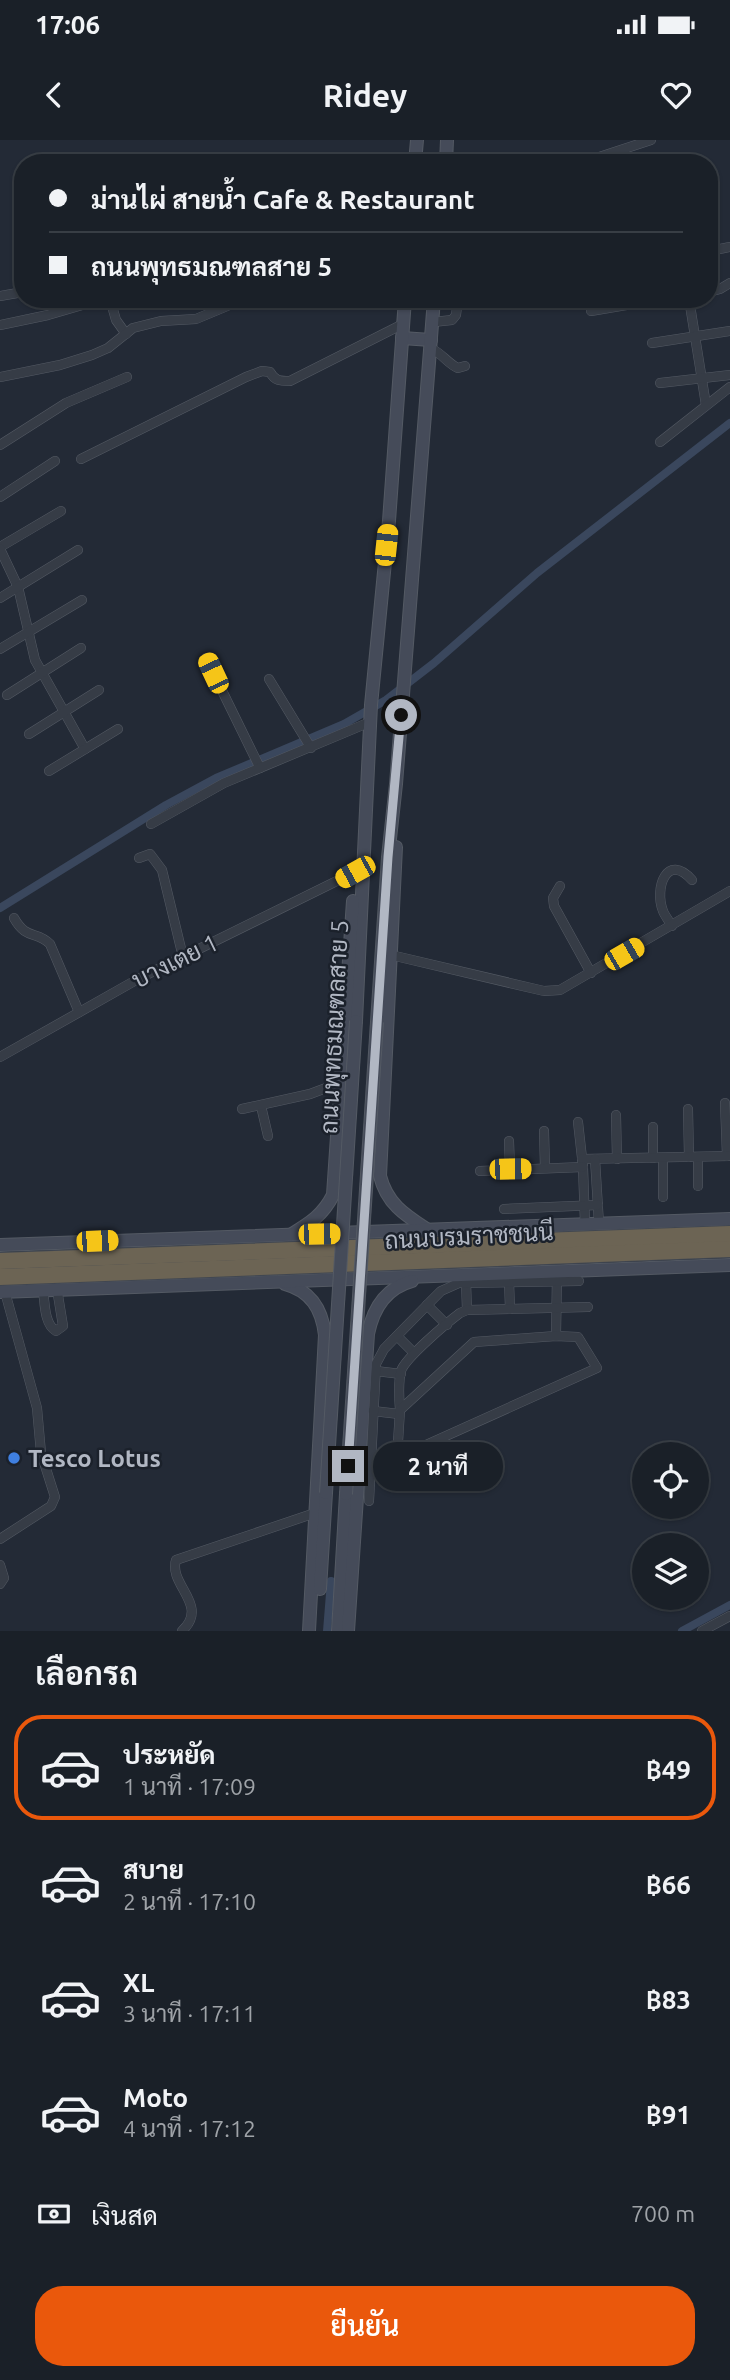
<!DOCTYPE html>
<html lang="th">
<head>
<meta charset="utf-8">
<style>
  body { margin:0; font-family:Ubuntu,Sarabun,sans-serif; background:#272d34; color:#f1f3f6; height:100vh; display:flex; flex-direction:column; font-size:26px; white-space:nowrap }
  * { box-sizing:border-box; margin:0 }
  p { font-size:23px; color:#9fa3a8 }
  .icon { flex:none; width:38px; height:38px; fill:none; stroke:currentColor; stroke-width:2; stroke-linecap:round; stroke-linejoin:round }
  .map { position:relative; height:1491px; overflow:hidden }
  .drawer { display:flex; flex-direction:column; background:#1a2028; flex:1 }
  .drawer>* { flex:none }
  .hud { position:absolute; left:14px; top:14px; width:704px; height:154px; border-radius:28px; box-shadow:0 2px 5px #0004,0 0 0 2px #383e45; display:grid; align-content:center; height:154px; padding:0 35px; background:#1a2028 }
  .buttons { position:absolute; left:632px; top:1302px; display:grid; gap:14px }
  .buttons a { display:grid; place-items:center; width:77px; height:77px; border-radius:50%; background:#1a2028; box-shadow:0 2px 5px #0004,0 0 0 2px #383e45; font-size:35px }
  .end { position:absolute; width:32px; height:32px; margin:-16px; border:9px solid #b1b7c3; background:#111; box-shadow:0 0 0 4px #111 }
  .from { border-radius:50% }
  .bubble { position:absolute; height:49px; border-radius:24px; background:#1a2028; box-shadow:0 2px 5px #0004,0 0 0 2px #383e45; font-size:23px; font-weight:600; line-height:49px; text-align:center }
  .car { position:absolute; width:21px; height:42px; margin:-21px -10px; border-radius:9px; box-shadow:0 0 5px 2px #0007; background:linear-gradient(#f5c518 24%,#345 0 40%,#f5c518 0 76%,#345 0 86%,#f5c518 0) }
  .hud b { display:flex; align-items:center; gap:24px; height:66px; font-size:26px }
  .hud b+b { border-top:2px solid #383e45 }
  .hud i { width:18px; height:18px; background:#f1f3f6 }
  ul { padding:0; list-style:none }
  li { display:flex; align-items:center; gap:21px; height:105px; margin:0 14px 10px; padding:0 21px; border:4px solid transparent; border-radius:28px }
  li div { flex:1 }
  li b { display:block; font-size:26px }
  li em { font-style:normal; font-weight:600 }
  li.active { border-color:#ea580c }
  li>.icon { width:63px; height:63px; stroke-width:1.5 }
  h2 { padding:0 35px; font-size:32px; line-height:84px }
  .pay { display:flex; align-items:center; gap:18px; height:77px; padding:0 35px; font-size:26px }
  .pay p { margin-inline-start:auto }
  .primary-button { display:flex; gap:14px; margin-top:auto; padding:14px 35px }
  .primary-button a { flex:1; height:80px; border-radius:28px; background:#ea580c; color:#fff; font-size:28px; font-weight:600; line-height:80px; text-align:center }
  .status { display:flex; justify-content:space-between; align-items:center; height:49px; padding:0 35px; background:#1a2028; direction:ltr }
  .status svg { height:19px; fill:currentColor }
  header { display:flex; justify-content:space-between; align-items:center; height:91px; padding:0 35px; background:#1a2028; font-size:32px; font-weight:600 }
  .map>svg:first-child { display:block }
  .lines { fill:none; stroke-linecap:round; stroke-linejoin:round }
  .canal { stroke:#3a475d; stroke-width:8 }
  .street-casing { stroke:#545a64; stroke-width:10 }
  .secondary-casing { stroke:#545a64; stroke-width:14 }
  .highway-casing { stroke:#414751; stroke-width:18 }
  .street { stroke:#363c46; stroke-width:9 }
  .secondary { stroke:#454b59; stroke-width:12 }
  .highway { stroke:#6c6454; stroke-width:16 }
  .secondary-bridge-casing { stroke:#545a64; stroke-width:14; stroke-linecap:butt }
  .secondary-bridge { stroke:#454b59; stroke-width:12 }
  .route { stroke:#b1b7c3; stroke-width:9 }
  .shop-dot { fill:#3f7fe0; stroke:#1b212b; stroke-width:2.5 }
  .labels { text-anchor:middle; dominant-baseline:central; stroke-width:5; stroke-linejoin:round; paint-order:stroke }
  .street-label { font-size:24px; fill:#b1b7c3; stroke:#1b212b }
  .poi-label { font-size:24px; font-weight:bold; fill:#b1b7c3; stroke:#1b212b; text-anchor:start }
</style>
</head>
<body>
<div class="status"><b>17:06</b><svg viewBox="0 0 49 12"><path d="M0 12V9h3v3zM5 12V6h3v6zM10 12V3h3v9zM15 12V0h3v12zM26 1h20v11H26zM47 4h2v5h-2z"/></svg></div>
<header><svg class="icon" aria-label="back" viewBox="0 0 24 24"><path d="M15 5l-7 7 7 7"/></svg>Ridey<svg class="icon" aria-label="heart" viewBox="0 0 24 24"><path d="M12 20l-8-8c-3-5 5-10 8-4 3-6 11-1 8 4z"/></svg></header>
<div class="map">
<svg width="730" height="1491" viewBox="0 0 730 1491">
  <rect width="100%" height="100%" fill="#232a36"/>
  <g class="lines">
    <!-- canal -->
    <g class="canal">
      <polyline points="0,768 166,665 216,638 344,584 386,560 434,523 537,433 730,283"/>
      <polyline points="327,1491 331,1441"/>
      <polyline points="682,1491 730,1465"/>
    </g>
    <defs>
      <g id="street">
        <polyline points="581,23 651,0"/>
        <polyline points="710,111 730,107"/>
        <polyline points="709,152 720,149 730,143"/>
        <polyline points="0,156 23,152"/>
        <polyline points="110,159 116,180 126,194"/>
        <polyline points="689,159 706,265"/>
        <polyline points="591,171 662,159"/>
        <polyline points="433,182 452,180 456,175 458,159"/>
        <polyline points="0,185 48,175 103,159"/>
        <polyline points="652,203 730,191"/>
        <path d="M 430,208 C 442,213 448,224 458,228 L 465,226"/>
        <polyline points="0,237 60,225 92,215 108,208 133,188 161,181 196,179 244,159"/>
        <polyline points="660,243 730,235"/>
        <polyline points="660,302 730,247"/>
        <polyline points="0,305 66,263 127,237"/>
        <path d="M 81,319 L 246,237 L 262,231 L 270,232 C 275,241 280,241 290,241 L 403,184"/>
        <polyline points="0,357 55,321"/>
        <polyline points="0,407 61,371"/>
        <polyline points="0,409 18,447 35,520 85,609"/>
        <polyline points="0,458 78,410"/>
        <polyline points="0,509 82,460"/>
        <polyline points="206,518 260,628"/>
        <polyline points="269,539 311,608"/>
        <polyline points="7,555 81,508"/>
        <polyline points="29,594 99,550"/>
        <polyline points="49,631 118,589"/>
        <polyline points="151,684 224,643 370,582"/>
        <polyline points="139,718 150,714 162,730 183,817"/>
        <polyline points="560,746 553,758 554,766 591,833"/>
        <path d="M 14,778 C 27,801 36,790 50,804 L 79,872"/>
        <path d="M 672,786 C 669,781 665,776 663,771 C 654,748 667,712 692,740"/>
        <polyline points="391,815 544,851 560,850 730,751"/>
        <polyline points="0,917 138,839 355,732"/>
        <polyline points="725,963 727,1016"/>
        <polyline points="261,966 268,996"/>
        <polyline points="242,969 310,954 342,942"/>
        <polyline points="688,969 689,1017"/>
        <polyline points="616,975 617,1019"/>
        <polyline points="578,982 583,1027 585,1084"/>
        <polyline points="653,987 653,1018"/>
        <polyline points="544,991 545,1028"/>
        <polyline points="509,1001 510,1029"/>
        <polyline points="698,1017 698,1046"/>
        <polyline points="663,1018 663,1057"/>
        <polyline points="582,1019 730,1016"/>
        <polyline points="595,1019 599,1084"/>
        <polyline points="480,1031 583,1027"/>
        <polyline points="504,1069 598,1065"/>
        <polyline points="509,1141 510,1169"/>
        <polyline points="466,1142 467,1170"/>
        <path d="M 43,1150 C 45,1163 44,1184 56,1191 L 63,1186 L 57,1149"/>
        <polyline points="427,1165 447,1185"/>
        <polyline points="397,1196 414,1213"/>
        <polyline points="556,1196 557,1135"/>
        <polyline points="376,1231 401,1234"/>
        <path d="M 400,1270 C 399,1258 398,1243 401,1231 C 405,1218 448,1182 460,1173 L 467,1170 L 588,1167"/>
        <polyline points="373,1271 399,1274"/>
        <polyline points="360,1316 397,1318 597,1228 578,1197 556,1196 474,1202 400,1270 397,1318"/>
        <polyline points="369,1361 376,1224 384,1209 432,1160 441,1151 459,1143 579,1141"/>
        <polyline points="0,1399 51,1366 55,1357 41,1313 37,1268 5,1152"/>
        <polyline points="0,1425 4,1438 0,1444"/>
        <path d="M 182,1491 C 210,1465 168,1445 176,1420 L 315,1373"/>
        <polyline points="702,1491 730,1476"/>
      </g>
      <g id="secondary">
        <polyline points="415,23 417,0"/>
        <polyline points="446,23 447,0"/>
        <polyline points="402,198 431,200"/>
        <path d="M 396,707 L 380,1036 C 387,1064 405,1075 428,1090"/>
        <polyline points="356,881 371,565 389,381 405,159"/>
        <polyline points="377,882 388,717 396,644 434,159"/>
        <path d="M 292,1094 C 310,1083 323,1075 333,1055 L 353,761"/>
        <polyline points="0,1105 730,1079"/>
        <path d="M 285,1144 C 311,1151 322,1169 325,1195 L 309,1491"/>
        <polyline points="0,1152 730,1125"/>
        <polyline points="320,1449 326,1353"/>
        <polyline points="338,1491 346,1354"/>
        <path d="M 348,1491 L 368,1194 C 373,1169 386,1148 412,1141"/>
      </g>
      <g id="highway">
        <polyline points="0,1121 730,1094"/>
        <polyline points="0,1137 730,1109"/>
      </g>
    </defs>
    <!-- street casing -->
    <use href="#street" class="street-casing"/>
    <!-- secondary casing -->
    <use href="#secondary" class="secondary-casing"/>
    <!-- highway casing -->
    <use href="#highway" class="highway-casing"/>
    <!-- street -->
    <use href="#street" class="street"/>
    <!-- secondary -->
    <use href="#secondary" class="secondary"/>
    <!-- highway -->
    <use href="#highway" class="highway"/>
    <defs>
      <g id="secondary-bridge">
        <polyline points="326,1353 356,881"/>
        <polyline points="346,1354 377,882"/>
      </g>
    </defs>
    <!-- secondary-bridge casing -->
    <use href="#secondary-bridge" class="secondary-bridge-casing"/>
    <!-- secondary-bridge -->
    <use href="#secondary-bridge" class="secondary-bridge"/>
  </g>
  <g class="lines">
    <!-- route -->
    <polyline class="route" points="348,1326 388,717 401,575"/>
  </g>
  <!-- markers -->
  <circle class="shop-dot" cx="14" cy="1318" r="7"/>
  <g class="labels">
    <!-- street labels -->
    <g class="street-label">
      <text transform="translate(175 821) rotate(-26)">บางเตย 1</text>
      <text transform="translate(334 887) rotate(-87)">ถนนพุทธมณฑลสาย 5</text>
      <text transform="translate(469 1096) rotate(-3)">ถนนบรมราชชนนี</text>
    </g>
    <!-- poi labels -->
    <g class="poi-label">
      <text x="28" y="1318">Tesco Lotus</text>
    </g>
  </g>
</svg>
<div class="buttons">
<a><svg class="icon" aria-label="locate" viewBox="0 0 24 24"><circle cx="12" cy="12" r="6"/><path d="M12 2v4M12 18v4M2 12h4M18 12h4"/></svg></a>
<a><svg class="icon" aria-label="layers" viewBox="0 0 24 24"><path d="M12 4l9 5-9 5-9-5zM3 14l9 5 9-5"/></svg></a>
</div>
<i class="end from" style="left:401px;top:575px"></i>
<i class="end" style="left:348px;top:1326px"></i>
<div class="bubble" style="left:373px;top:1302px;width:130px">2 นาที</div>
<i class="car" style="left:386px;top:405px;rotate:6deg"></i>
<i class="car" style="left:213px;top:533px;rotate:335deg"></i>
<i class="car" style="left:355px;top:732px;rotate:241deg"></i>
<i class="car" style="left:624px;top:814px;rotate:60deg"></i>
<i class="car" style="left:510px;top:1029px;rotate:89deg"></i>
<i class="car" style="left:319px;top:1094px;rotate:89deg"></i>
<i class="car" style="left:97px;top:1101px;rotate:88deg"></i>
<div class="hud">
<b><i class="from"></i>ม่านไผ่ สายน้ำ Cafe &amp; Restaurant</b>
<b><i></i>ถนนพุทธมณฑลสาย 5</b>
</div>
</div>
<section class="drawer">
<h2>เลือกรถ</h2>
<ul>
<li class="active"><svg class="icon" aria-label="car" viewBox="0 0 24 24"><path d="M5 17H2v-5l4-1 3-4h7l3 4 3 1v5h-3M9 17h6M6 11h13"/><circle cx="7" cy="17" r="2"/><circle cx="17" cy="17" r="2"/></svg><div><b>ประหยัด</b><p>1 นาที · 17:09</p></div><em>฿49</em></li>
<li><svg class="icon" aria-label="car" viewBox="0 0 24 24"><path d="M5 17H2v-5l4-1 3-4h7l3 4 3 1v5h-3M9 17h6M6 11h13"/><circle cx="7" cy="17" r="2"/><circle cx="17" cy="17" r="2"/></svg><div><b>สบาย</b><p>2 นาที · 17:10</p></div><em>฿66</em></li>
<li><svg class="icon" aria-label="car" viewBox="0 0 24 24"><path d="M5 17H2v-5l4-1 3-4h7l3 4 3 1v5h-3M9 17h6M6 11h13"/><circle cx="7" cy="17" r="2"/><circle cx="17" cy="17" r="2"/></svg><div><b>XL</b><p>3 นาที · 17:11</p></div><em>฿83</em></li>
<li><svg class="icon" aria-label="car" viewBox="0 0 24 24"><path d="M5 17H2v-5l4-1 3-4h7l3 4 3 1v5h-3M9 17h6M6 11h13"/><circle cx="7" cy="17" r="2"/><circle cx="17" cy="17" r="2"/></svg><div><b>Moto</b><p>4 นาที · 17:12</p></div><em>฿91</em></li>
</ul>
<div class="pay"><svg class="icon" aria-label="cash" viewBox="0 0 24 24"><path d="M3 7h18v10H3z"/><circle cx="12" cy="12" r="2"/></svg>เงินสด<p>700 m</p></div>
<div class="primary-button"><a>ยืนยัน</a></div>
</section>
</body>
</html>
